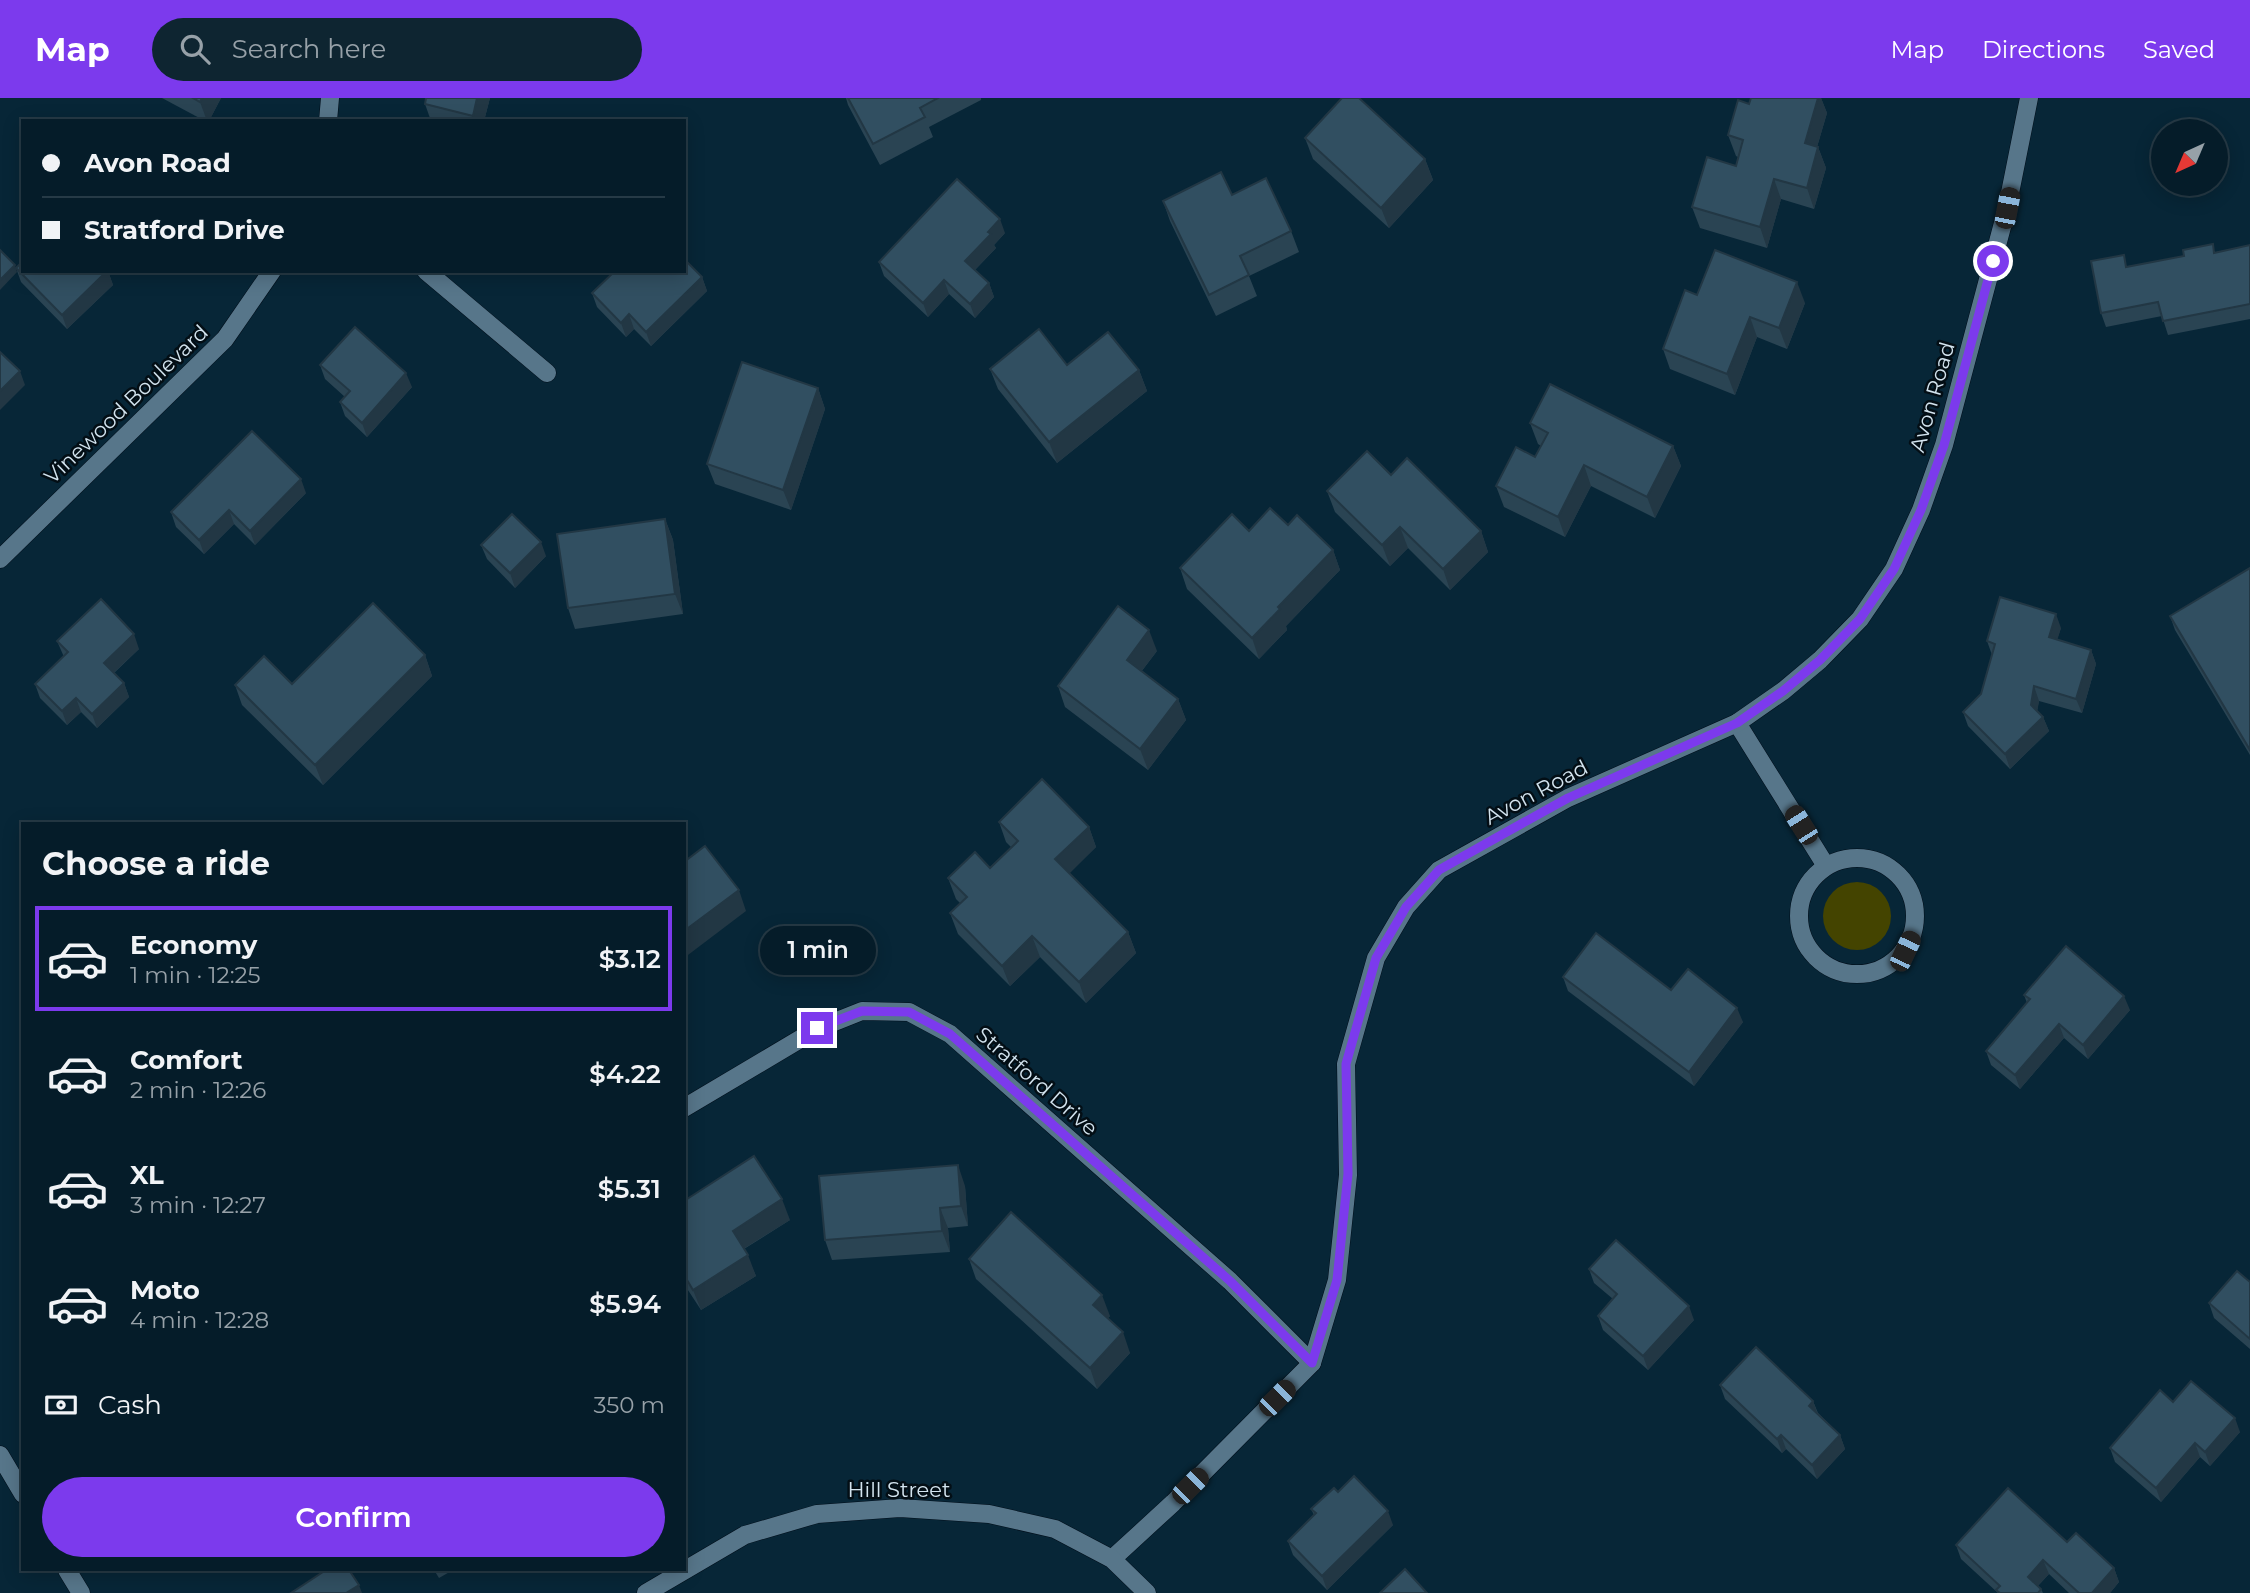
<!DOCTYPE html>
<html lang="en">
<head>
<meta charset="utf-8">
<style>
  body { margin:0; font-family:Montserrat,sans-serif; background:#0e2531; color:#f1f3f6; height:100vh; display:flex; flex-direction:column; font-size:26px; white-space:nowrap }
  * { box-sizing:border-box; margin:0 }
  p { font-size:23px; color:#97a1a8 }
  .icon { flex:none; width:38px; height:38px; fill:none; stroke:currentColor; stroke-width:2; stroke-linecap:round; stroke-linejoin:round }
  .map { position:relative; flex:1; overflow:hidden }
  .details { position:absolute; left:21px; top:724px; width:665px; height:749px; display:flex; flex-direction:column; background:#051c29; border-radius:0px; box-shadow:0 4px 18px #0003,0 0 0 2px #263a46 }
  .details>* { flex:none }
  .hud { position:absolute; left:21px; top:21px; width:665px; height:154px; border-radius:0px; box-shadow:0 4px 18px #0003,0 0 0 2px #263a46; display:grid; align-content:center; height:154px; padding:0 21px; background:#051c29 }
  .needle { width:46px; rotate:224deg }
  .tools { position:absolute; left:2151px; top:21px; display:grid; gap:14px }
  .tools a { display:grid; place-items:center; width:77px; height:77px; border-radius:50%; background:#051c29; box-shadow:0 4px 18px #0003,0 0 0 2px #263a46; font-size:35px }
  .end { position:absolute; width:32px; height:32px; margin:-16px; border:9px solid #7c3aed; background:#fff; box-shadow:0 0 0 4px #fff }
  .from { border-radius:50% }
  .bubble { position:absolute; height:49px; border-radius:24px; background:#051c29; box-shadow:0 4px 18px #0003,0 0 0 2px #263a46; font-size:23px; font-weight:600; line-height:49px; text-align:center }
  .car { position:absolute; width:21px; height:42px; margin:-21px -10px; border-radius:9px; box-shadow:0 0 5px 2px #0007; background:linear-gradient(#222 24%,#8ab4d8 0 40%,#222 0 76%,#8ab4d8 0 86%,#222 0) }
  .hud b { display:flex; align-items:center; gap:24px; height:66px; font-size:26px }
  .hud b+b { border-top:2px solid #263a46 }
  .hud i { width:18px; height:18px; background:#f1f3f6 }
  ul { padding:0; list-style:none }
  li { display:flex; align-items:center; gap:21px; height:105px; margin:0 14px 10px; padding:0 7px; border:4px solid transparent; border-radius:0px }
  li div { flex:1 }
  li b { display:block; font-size:26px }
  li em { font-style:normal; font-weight:600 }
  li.current { border-color:#7c3aed }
  li>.icon { width:63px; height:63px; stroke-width:1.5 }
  h2 { padding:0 21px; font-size:32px; line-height:84px }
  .pay { display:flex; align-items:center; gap:18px; height:77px; padding:0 21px; font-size:26px }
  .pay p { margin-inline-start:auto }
  .cta { display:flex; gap:14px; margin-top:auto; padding:14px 21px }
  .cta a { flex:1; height:80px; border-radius:42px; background:#7c3aed; color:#fff; font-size:28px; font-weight:600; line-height:80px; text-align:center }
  header { display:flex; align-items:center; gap:42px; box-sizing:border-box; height:98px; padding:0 35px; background:#7c3aed; color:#fff }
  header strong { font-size:33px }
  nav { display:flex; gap:38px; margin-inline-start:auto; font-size:24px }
  .search { width:490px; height:63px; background:#0e2531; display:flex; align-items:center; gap:18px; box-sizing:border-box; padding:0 24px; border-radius:38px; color:#97a1a8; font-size:26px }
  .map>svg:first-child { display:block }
  .green { fill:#440 }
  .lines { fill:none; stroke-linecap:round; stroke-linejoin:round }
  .minor-casing { stroke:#000e1a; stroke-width:19 }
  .tertiary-casing { stroke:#000e1a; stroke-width:19 }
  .secondary-casing { stroke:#000e1a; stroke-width:19 }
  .minor { stroke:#57768a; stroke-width:18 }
  .tertiary { stroke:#57768a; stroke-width:18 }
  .secondary { stroke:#57768a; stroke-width:18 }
  .wall { fill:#2a4453 }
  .shaded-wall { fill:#223744 }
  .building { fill:#314f61; stroke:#223744; stroke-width:2 }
  .route { stroke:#7c3aed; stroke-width:9 }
  .labels { text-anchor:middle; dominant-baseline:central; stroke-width:5; stroke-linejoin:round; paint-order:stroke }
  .street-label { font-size:21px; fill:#d3e4ef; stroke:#030e15 }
</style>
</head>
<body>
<header>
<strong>Map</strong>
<div class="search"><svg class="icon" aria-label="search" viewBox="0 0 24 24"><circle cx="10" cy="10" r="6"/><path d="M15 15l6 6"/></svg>Search here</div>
<nav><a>Map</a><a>Directions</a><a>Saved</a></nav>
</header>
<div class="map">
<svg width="2250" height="1495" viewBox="0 0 2250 1495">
  <rect width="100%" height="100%" fill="#072637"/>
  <!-- green -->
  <circle class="green" cx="1857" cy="818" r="34"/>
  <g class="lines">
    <defs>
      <g id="minor">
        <polyline points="328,23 330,0"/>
        <polyline points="426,173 547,275"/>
        <polyline points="0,461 225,241 272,173"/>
        <polyline points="1737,625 1826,768"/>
        <circle cx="1857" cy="818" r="58"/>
        <polyline points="684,1010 817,931 862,913 909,914 950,936 1230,1183 1312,1265"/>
        <polyline points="1112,1461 1173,1405 1312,1265 1337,1182 1348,1077 1346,966 1376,860 1406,809 1439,772 1568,700 1737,625 1783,593 1820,562 1860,521 1894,471 1921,412 1944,347 2007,110 2029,0"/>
      </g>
      <polyline id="tertiary" points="646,1495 745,1437 817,1416 900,1410 989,1416 1055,1431 1112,1461 1147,1495"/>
      <g id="secondary">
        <polyline points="0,1357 23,1396"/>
        <polyline points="67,1472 81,1495"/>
      </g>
    </defs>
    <!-- minor casing -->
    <use href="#minor" class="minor-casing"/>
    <!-- tertiary casing -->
    <use href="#tertiary" class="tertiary-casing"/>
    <!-- secondary casing -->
    <use href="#secondary" class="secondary-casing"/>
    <!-- minor -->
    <use href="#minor" class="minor"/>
    <!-- tertiary -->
    <use href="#tertiary" class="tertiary"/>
    <!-- secondary -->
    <use href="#secondary" class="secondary"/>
  </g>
  <!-- wall -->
  <g class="wall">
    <polygon points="162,0 221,0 209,23 205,23"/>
    <polygon points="426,0 490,0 484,23 431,23 425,6"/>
    <polygon points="846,0 981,0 981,2 929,29 933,39 880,67 848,7"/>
    <polygon points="1751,0 1821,0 1827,15 1817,49 1818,49 1826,70 1814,111 1781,101 1767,150 1700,130 1692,109 1736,68 1738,59 1736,58 1728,37 1749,6"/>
    <polygon points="1305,40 1425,61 1433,82 1389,130 1313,61"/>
    <polygon points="1232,97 1291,133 1299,154 1249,178 1257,198 1216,218 1170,123 1163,103"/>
    <polygon points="1005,135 994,147 996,150 975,172 989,185 994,199 975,220 949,196 928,219 884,178 879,164"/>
    <polygon points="2250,147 2250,221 2168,237 2162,218 2106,229 2101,215 2128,169 2216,154"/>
    <polygon points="16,170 23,173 108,173 113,187 67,231 21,184"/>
    <polygon points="702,179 707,193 651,248 634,231 626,239 597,209 592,195"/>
    <polygon points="1697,197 1805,205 1787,251 1757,239 1735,297 1670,271 1663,251"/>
    <polygon points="320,267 412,289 367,339 345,318 340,304 345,299 325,281"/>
    <polygon points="1067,267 1139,272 1147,293 1057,365 998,291 990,271"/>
    <polygon points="818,290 825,311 791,412 715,386 707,366"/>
    <polygon points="1530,325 1673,348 1681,368 1655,420 1591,388 1565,439 1504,409 1496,388 1535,359 1541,348 1538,346"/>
    <polygon points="1391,377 1481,433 1488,454 1450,492 1408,450 1390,468 1335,414 1327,393"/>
    <polygon points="306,395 255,447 234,426 204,456 176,429 171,414"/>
    <polygon points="665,421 673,442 683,516 575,531 568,510"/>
    <polygon points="1288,427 1333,452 1340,472 1286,528 1287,532 1259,561 1187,491 1180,470 1249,433"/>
    <polygon points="481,447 546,458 515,490 487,461"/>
    <polygon points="2250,470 2250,657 2175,532 2170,518"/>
    <polygon points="2061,530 2057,541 2091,552 2096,566 2082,615 2039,603 2037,613 2043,619 2049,633 2010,671 1968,628 1963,614 1981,596 1992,557 1987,543"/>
    <polygon points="57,543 139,551 114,575 124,585 129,599 97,630 81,614 67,627 40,600 35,586 64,559"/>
    <polygon points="1157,553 1141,574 1178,601 1186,622 1148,672 1065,609 1058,588"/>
    <polygon points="425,557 432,578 323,687 242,607 235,587 292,586"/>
    <polygon points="999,724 1089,729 1096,749 1069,775 1128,834 1136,855 1086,905 1040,859 1010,888 958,836 950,815 960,805 956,801 948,780 990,770 1012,750 1006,744"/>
    <polygon points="1563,879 1671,892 1743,924 1694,988 1568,893"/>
    <polygon points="2024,897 2130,912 2088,961 2064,940 2020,991 1991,967 1986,953 2027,905"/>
    <polygon points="965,1088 968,1128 948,1130 950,1154 832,1162 825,1142"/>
    <polygon points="684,1103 790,1122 744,1151 756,1178 701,1212 684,1186"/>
    <polygon points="969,1161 1110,1218 1108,1220 1130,1255 1097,1291 976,1181"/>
    <polygon points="1589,1171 1694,1222 1648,1272 1603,1232 1598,1218 1613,1201 1594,1185"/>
    <polygon points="2250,1184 2250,1251 2214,1220 2209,1205"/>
    <polygon points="1720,1287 1813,1303 1818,1315 1840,1337 1845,1351 1817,1381 1786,1351 1782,1355 1725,1301"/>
    <polygon points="2173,1304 2240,1334 2210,1368 2200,1359 2161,1404 2115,1364 2110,1350"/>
    <polygon points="1338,1394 1393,1427 1327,1492 1293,1457 1288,1443 1314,1417 1311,1411"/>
    <polygon points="2067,1444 2114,1470 2119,1484 2110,1495 2069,1495 2049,1476 2038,1488 2041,1491 2043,1495 1998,1495 1961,1461 1956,1447"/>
    <polygon points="434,1472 453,1472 439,1480"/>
  </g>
  <!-- shaded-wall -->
  <g class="shaded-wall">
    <polygon points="202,0 221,0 209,23 207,23 200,4"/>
    <polygon points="477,0 490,0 484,23 475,23 473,18"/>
    <polygon points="1818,0 1821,0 1827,15 1812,66 1805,45"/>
    <polygon points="1818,49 1826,70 1814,111 1807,90"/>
    <polygon points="1425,61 1433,82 1389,130 1381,110"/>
    <polygon points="1774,81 1781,101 1767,150 1760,129"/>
    <polygon points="1000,121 1005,135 994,147 996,150 970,177 965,163 988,134"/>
    <polygon points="15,167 17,174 0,192 0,182"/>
    <polygon points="107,173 108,173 113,187 67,231 62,217"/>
    <polygon points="702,179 707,193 651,248 646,234"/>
    <polygon points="944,182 949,196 928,219 923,205"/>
    <polygon points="1797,184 1805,205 1787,251 1779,230"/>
    <polygon points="989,185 994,199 975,220 970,206"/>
    <polygon points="629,216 634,231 626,239 621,225"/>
    <polygon points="1750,219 1757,239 1735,297 1727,276"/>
    <polygon points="1139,272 1147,293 1057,365 1049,344"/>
    <polygon points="20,273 25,287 0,312 0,293"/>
    <polygon points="406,275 412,289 367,339 362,325"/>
    <polygon points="818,290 825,311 791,412 783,392"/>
    <polygon points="1673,348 1681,368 1655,420 1647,399"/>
    <polygon points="1584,367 1591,388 1565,439 1558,419"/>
    <polygon points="301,381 306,395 255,447 250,433"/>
    <polygon points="229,412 234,426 204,456 199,442"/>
    <polygon points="665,421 673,442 683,516 675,496"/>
    <polygon points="1400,429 1408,450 1390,468 1382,447"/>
    <polygon points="1481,433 1488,454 1450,492 1443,471"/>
    <polygon points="541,444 546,458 515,490 510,475"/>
    <polygon points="1333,452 1340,472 1286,528 1287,532 1259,561 1252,540 1278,509"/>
    <polygon points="2056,516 2061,530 2054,553 2049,539"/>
    <polygon points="1149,532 1157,553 1134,583 1127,562"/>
    <polygon points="134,536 139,551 109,579 104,565"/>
    <polygon points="2091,552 2096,566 2082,615 2076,601"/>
    <polygon points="425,557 432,578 323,687 315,667"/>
    <polygon points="124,585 129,599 97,630 92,616"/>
    <polygon points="2034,588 2039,603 2036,621 2031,607"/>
    <polygon points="76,600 81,614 67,627 62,613"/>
    <polygon points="1178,601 1186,622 1148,672 1140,651"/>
    <polygon points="2043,619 2049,633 2010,671 2005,656"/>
    <polygon points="1089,729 1096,749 1063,782 1055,761"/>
    <polygon points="739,792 746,813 684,860 684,833"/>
    <polygon points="1128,834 1136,855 1086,905 1079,884"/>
    <polygon points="1032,838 1040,859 1010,888 1002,868"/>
    <polygon points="2124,898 2130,912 2088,961 2083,947"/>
    <polygon points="1737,910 1743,924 1694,988 1689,974"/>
    <polygon points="2059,926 2064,940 2020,991 2015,977"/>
    <polygon points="958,1067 965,1088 968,1128 961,1108"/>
    <polygon points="782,1101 790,1122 740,1153 733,1133"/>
    <polygon points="940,1110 948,1130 950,1154 942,1133"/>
    <polygon points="748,1157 756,1178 701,1212 693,1192"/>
    <polygon points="1102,1197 1110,1218 1101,1228 1093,1207"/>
    <polygon points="1689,1208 1694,1222 1648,1272 1643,1258"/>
    <polygon points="1123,1234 1130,1255 1097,1291 1090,1270"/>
    <polygon points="1813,1303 1818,1317 1809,1308"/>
    <polygon points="2235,1320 2240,1334 2210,1368 2205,1354"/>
    <polygon points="1781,1337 1786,1351 1782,1355 1777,1341"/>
    <polygon points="1840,1337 1845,1351 1817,1381 1812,1367"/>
    <polygon points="2195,1345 2200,1359 2161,1404 2156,1390"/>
    <polygon points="1388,1413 1393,1427 1327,1492 1322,1478"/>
    <polygon points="2043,1462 2049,1476 2033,1493 2028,1479"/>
    <polygon points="2114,1470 2119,1484 2110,1495 2092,1495"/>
    <polygon points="359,1487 362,1495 346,1495"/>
  </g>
  <!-- building -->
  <g class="building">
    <polygon points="193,0 202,0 200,4"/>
    <polygon points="426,0 477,0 473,18 425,6"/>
    <polygon points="848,0 938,0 920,10 925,19 873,46"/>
    <polygon points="1342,0 1359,0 1425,61 1381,110 1305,40"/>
    <polygon points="1751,0 1818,0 1805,45 1818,49 1807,90 1774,81 1760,129 1692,109 1707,59 1736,68 1743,42 1728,37 1738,2 1749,6"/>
    <polygon points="1221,74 1232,97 1266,80 1291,133 1240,158 1249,177 1209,197 1163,103"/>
    <polygon points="957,81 1000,121 988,134 991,136 965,163 989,185 970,206 944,182 923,205 879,164"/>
    <polygon points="2213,146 2214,155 2250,147 2250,206 2163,223 2158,204 2101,215 2091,163 2124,157 2126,169 2184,158 2183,152"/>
    <polygon points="0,152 15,167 0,182"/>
    <polygon points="1715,152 1797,184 1779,230 1750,219 1727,276 1663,251 1685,192 1697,197"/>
    <polygon points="684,161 702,179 646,234 629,216 621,225 592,195 615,173 684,173"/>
    <polygon points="23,163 23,173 107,173 62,217 16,170"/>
    <polygon points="355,229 406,275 362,325 340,304 350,293 320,267"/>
    <polygon points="1039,231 1067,267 1108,234 1139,272 1049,344 990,271"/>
    <polygon points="0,254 20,273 0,293"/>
    <polygon points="742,264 818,290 783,392 707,366"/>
    <polygon points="1550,286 1673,348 1647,399 1584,367 1558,419 1496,388 1516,349 1535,359 1548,335 1530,325"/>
    <polygon points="252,333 301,381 250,433 229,412 199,442 171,414"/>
    <polygon points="1367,353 1391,377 1407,360 1481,433 1443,471 1400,429 1382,447 1327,393"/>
    <polygon points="1270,410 1288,427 1297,417 1333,452 1278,509 1280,511 1252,540 1180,470 1232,416 1249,433"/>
    <polygon points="512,416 541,444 510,475 481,447"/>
    <polygon points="665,421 675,496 568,510 557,436"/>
    <polygon points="2250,470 2250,652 2170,518"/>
    <polygon points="2000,499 2056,516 2049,539 2091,552 2076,601 2034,588 2031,607 2043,619 2005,656 1963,614 1981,596 1995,546 1987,543"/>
    <polygon points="101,501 134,536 104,565 124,585 92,616 76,600 62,613 35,586 68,554 57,543"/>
    <polygon points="373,505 425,557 315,667 235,587 264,558 292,586"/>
    <polygon points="1118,508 1149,532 1127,562 1178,601 1140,651 1058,588"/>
    <polygon points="1042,681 1089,729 1055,761 1128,834 1079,884 1032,838 1002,868 950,815 967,799 948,780 975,754 990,770 1018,743 999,724"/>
    <polygon points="705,748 739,792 684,833 684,764"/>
    <polygon points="1596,835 1671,892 1688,871 1737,910 1689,974 1563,879"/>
    <polygon points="2066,848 2124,898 2083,947 2059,926 2015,977 1986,953 2030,901 2024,897"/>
    <polygon points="754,1058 782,1101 733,1133 748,1157 693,1192 684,1177 684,1103"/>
    <polygon points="958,1067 961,1108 940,1110 942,1133 825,1142 819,1078"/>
    <polygon points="1011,1114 1102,1197 1093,1207 1123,1234 1090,1270 969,1161"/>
    <polygon points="1616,1142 1689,1208 1643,1258 1598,1218 1617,1196 1589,1171"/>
    <polygon points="2237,1173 2250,1184 2250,1241 2209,1205"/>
    <polygon points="1756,1249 1813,1303 1809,1308 1840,1337 1812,1367 1781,1337 1777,1341 1720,1287"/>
    <polygon points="2191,1283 2235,1320 2205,1354 2195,1345 2156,1390 2110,1350 2160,1292 2173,1304"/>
    <polygon points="1354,1378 1388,1413 1322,1478 1288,1443 1316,1415 1311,1411 1334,1390 1338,1394"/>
    <polygon points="2008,1390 2067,1444 2076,1435 2114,1470 2092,1495 2079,1495 2043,1462 2028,1479 2041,1491 2038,1495 2000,1495 1996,1492 2000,1488 1956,1447"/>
    <polygon points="1405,1471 1427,1495 1380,1495"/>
    <polygon points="326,1472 349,1472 359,1487 346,1495 291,1495"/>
  </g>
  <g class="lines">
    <!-- route -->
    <polyline class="route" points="817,930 862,913 909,914 950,936 1230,1183 1312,1265 1337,1182 1348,1076 1346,966 1376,860 1406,809 1439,772 1503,736 1568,700 1737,625 1783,593 1820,562 1860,521 1894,471 1921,412 1944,347 1993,163"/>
  </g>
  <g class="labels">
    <!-- street labels -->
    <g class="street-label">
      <text transform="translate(1932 299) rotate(-74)">Avon Road</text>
      <text transform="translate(126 306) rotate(-44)">Vinewood Boulevard</text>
      <text transform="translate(1536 694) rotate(-28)">Avon Road</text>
      <text transform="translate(1037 983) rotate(41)">Stratford Drive</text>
      <text x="899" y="1391">Hill Street</text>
    </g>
  </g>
</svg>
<div class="tools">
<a><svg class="needle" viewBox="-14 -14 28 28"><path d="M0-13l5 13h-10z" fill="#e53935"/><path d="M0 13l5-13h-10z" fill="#97a1a8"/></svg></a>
</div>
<i class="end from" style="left:1993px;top:163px"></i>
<i class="end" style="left:817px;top:930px"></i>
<div class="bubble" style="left:760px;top:828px;width:116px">1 min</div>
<i class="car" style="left:2007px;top:110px;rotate:11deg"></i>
<i class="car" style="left:1801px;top:727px;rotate:328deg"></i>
<i class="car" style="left:1905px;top:853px;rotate:25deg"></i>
<i class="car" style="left:1277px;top:1300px;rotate:45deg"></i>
<i class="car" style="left:1190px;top:1388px;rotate:45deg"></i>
<div class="hud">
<b><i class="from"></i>Avon Road</b>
<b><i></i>Stratford Drive</b>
</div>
<section class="details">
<h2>Choose a ride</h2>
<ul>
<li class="current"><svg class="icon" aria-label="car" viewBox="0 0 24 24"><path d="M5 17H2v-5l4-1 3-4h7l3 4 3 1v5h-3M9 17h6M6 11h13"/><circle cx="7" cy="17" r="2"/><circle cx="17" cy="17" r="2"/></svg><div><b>Economy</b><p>1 min · 12:25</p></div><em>$3.12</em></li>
<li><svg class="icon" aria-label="car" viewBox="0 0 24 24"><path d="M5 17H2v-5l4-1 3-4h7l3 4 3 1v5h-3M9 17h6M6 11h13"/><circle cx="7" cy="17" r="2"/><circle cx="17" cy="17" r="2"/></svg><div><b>Comfort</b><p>2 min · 12:26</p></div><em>$4.22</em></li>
<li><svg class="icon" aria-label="car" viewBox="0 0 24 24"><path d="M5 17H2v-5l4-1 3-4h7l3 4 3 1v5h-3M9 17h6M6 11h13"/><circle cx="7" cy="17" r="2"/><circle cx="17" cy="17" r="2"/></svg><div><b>XL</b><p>3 min · 12:27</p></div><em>$5.31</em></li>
<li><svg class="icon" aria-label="car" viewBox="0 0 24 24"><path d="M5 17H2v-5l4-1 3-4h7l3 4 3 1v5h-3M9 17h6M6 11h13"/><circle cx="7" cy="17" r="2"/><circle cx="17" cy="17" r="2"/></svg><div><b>Moto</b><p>4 min · 12:28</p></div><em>$5.94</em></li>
</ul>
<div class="pay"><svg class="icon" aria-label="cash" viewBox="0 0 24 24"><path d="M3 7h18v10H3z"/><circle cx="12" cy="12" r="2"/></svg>Cash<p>350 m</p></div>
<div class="cta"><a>Confirm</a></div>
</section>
</div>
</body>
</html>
